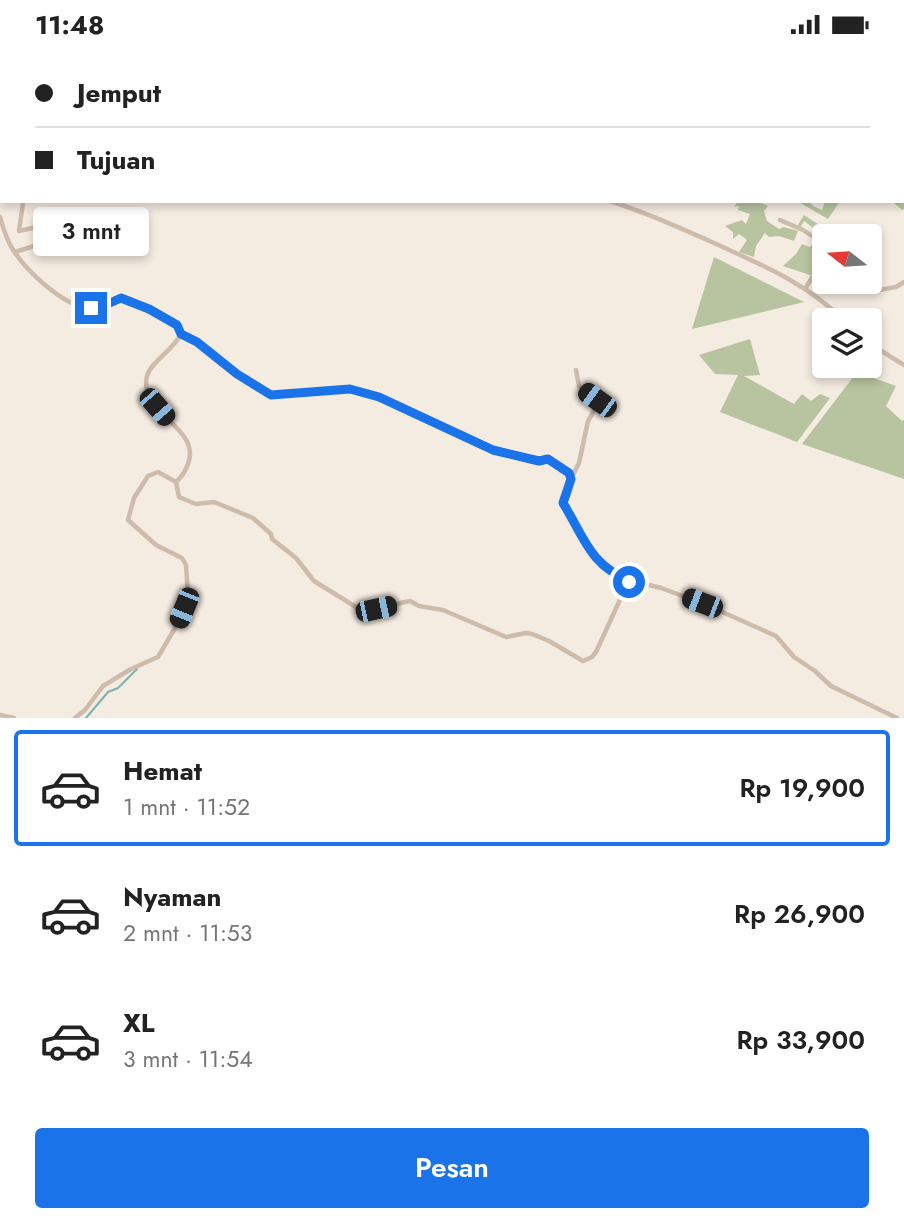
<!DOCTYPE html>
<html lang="id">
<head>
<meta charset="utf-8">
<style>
  body { margin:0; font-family:Jost,sans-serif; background:#f6f6f6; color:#222; height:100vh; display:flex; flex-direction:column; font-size:26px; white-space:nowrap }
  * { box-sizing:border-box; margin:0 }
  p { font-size:23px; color:#767676 }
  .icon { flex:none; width:38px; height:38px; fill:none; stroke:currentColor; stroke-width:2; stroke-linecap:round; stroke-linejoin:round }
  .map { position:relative; height:669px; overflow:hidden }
  .drawer { display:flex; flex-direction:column; background:#fff; flex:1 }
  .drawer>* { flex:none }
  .top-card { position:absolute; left:0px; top:0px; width:905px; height:154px; box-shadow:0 4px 10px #0003; display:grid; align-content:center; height:154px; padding:0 35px; background:#fff }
  .needle { width:46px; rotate:287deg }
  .buttons { position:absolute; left:812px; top:175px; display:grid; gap:14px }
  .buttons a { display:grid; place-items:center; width:70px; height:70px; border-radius:7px; background:#fff; box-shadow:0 4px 10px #0003; font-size:35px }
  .end { position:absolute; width:32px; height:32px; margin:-16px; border:9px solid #1a73e8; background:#fff; box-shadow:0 0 0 4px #fff }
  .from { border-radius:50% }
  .bubble { position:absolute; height:49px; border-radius:7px; background:#fff; box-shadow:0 4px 10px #0003; font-size:23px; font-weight:600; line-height:49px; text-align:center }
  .car { position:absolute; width:21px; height:42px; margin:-21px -10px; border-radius:9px; box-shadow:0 0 5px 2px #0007; background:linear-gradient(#222 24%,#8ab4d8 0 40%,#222 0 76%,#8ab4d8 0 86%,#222 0) }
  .top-card b { display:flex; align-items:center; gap:24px; height:66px; font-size:26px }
  .top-card b+b { border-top:2px solid #e0e0e0 }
  .top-card i { width:18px; height:18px; background:#222 }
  ul { padding:12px 0 0; list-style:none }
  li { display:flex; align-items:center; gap:21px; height:116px; margin:0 14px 10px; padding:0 21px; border:4px solid transparent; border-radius:7px }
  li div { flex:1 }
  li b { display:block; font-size:26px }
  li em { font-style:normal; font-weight:600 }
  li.active { border-color:#1a73e8 }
  li>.icon { width:63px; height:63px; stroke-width:1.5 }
  .button { display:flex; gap:14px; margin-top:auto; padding:14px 35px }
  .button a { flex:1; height:80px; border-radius:7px; background:#1a73e8; color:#fff; font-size:28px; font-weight:600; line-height:80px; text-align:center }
  .status { display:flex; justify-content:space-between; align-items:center; height:49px; padding:0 35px; background:#fff; direction:ltr }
  .status svg { height:19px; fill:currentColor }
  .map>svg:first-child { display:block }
  .green { fill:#b8c4a0 }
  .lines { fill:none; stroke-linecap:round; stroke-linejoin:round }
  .stream { stroke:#7fb0b2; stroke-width:2 }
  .minor { stroke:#cdbbac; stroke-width:4.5 }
  .route { stroke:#1a73e8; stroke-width:9 }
</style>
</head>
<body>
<div class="status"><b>11:48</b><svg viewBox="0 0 49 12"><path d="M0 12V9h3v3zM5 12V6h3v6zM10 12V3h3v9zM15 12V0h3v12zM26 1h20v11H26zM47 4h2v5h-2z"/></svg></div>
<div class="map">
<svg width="904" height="669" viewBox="0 0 904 669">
  <rect width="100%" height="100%" fill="#f4ebe1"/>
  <!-- green -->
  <g class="green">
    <polygon points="78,0 205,0 84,2"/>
    <polygon points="843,0 904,0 904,160 902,161 893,153 903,152 903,2 842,2"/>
    <polygon points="738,152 757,152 768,157 764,162 767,172 779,180 784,178 798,182 794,192 779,187 769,188 765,184 756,197 754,208 739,203 747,191 739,185 733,190 733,183 725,177 742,171 746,175 750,165 738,161 739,157 734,158"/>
    <polygon points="797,152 809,152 813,157 822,161 825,152 840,152 828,170"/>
    <polygon points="804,166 821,177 824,175 846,187 827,179 824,184 826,187 818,182 814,187 815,180 804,172 800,179 795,177 798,176"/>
    <polygon points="816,192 824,200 824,217 822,217 818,226 810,226 783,217 796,205 802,195 810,198"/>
    <polygon points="714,208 804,253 692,280"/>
    <polygon points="750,290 760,326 744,327 794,355 802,345 811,352 820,345 830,349 797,393 720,363 738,326 715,325 699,306"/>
    <polygon points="857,323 896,337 886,357 902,372 904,371 904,430 802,395"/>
  </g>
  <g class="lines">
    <!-- stream -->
    <polyline class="stream" points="86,669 108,643 118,639 137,620"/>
    <!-- minor -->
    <g class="minor">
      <polyline points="237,0 241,2"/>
      <polyline points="266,2 267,0"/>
      <polyline points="0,41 2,42"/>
      <path d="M 610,152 C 650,165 687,182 725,199 C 771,220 807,236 844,271"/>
      <polyline points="23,154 19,182 33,179 43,185"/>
      <path d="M 0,168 C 3,179 6,189 12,199 C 25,221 63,257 89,259 C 101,260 111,253 121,249 C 137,253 177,269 181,285 L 196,293 L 237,325 L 271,346 L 350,340 L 379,348 L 493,401 L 539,412 L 548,410 L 570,424 L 571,430 L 563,454 L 596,510 L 609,522 L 629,531 L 661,539 L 702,554 L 776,587 L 794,608 L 815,622 L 831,637 L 897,669"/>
      <polyline points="780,171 803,181 824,195"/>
      <polyline points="15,203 34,197 43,185 84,198"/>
      <polyline points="870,232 879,241 896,238 904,233"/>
      <polyline points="805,240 824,209"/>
      <polyline points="870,295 904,316"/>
      <polyline points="571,430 579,414 588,372 598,355 597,351 579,337 576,321"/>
      <polyline points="176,433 179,448 196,455 214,453 253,469 271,485 272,490 296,509 314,532 356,558 366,561 410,552 419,557 443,561 506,588 526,584 532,585 549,592 583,612 592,608 596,603 629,531"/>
      <polyline points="0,666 14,669"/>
      <path d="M 75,669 L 85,661 L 103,637 L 131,620 L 158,608 L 178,574 L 188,546 L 186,516 L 182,509 L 156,496 L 128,471 L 134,449 L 148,427 L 158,423 L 176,433 C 182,428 185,423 188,415 C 202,378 138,365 147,327 C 150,314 174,300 181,285"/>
    </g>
  </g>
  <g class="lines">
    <!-- route -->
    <path class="route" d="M 91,259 L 103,257 L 121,249 L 149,260 L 177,276 L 181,285 L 197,293 L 237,325 L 271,346 L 350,340 L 379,348 L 493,401 L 539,412 L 548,410 L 569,424 L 571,430 L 563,454 C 583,486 590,517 629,531 L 629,533"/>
  </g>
</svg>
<div class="buttons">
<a><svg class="needle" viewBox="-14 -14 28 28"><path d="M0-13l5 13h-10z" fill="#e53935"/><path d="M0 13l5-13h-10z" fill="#767676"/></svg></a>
<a><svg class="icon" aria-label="layers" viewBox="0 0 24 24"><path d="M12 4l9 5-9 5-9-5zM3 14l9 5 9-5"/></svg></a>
</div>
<i class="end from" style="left:629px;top:533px"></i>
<i class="end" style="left:91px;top:259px"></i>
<div class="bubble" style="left:33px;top:158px;width:116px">3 mnt</div>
<i class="car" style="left:597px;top:351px;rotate:306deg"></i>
<i class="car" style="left:157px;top:358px;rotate:139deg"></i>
<i class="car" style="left:702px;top:554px;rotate:291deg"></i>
<i class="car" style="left:184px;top:559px;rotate:202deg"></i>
<i class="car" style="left:376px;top:560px;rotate:78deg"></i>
<div class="top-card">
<b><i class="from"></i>Jemput</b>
<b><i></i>Tujuan</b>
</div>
</div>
<section class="drawer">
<ul>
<li class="active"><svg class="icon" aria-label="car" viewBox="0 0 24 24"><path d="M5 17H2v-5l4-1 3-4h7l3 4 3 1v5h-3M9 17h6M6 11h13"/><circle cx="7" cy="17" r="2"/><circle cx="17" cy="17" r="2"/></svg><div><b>Hemat</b><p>1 mnt · 11:52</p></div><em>Rp 19,900</em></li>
<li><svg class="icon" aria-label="car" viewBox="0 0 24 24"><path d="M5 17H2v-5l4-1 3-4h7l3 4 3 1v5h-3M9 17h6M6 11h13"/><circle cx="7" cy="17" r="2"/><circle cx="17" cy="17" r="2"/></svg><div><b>Nyaman</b><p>2 mnt · 11:53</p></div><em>Rp 26,900</em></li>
<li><svg class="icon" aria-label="car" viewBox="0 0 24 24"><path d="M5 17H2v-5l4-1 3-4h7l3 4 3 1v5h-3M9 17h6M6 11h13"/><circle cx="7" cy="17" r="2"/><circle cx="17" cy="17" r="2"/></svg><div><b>XL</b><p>3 mnt · 11:54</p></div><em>Rp 33,900</em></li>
</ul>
<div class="button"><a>Pesan</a></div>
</section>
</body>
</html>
